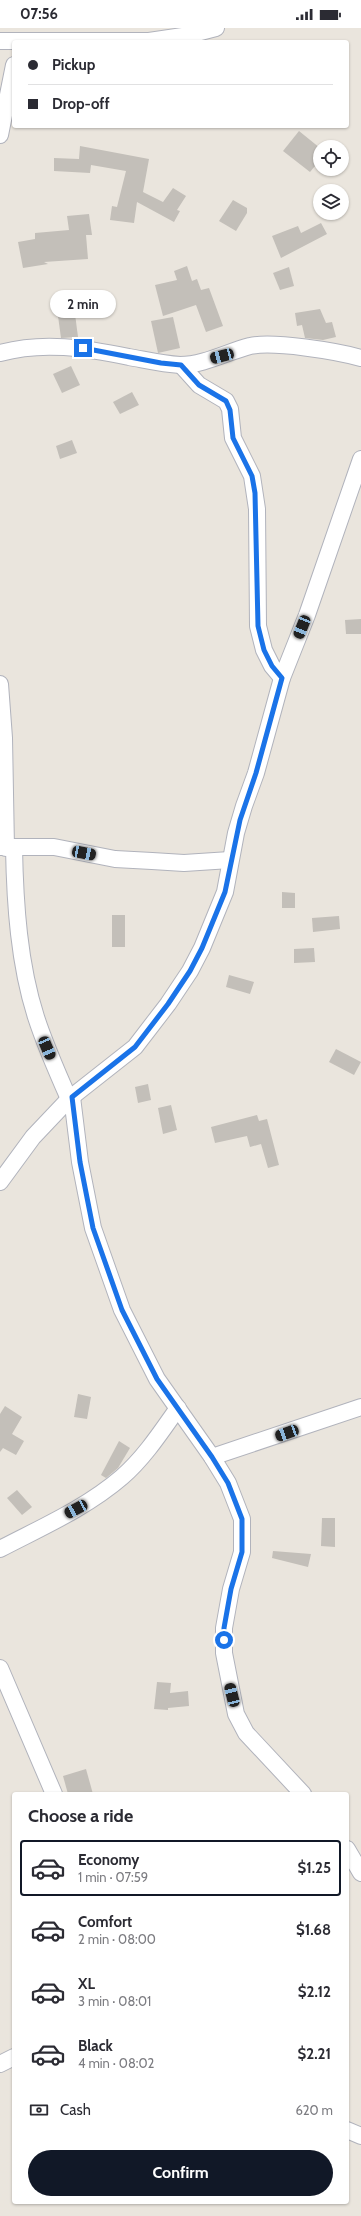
<!DOCTYPE html>
<html lang="en">
<head>
<meta charset="utf-8">
<style>
  body { margin:0; font-family:Cabin,sans-serif; background:#f2f2f3; color:#2b2b33; height:100vh; display:flex; flex-direction:column; font-size:15px; white-space:nowrap }
  * { box-sizing:border-box; margin:0 }
  p { font-size:13px; color:#7c7c81 }
  .icon { flex:none; width:22px; height:22px; fill:none; stroke:currentColor; stroke-width:2; stroke-linecap:round; stroke-linejoin:round }
  .map { position:relative; flex:1; overflow:hidden }
  .sheet { position:absolute; left:12px; top:1764px; width:337px; height:412px; display:flex; flex-direction:column; background:#fff; border-radius:4px; box-shadow:0 1px 3px #0004 }
  .sheet>* { flex:none }
  .hud { position:absolute; left:12px; top:12px; width:337px; height:88px; border-radius:4px; box-shadow:0 1px 3px #0004; display:grid; align-content:center; height:88px; padding:0 16px; background:#fff }
  .buttons { position:absolute; left:313px; top:112px; display:grid; gap:8px }
  .buttons a { display:grid; place-items:center; width:36px; height:36px; border-radius:50%; background:#fff; box-shadow:0 1px 3px #0004; font-size:20px }
  .end { position:absolute; width:18px; height:18px; margin:-9px; border:5px solid #1a73e8; background:#fff; box-shadow:0 0 0 2px #fff }
  .from { border-radius:50% }
  .bubble { position:absolute; height:28px; border-radius:14px; background:#fff; box-shadow:0 1px 3px #0004; font-size:13px; font-weight:700; line-height:28px; text-align:center }
  .car { position:absolute; width:12px; height:24px; margin:-12px -6px; border-radius:5px; box-shadow:0 0 3px 1px #0007; background:linear-gradient(#222 24%,#8ab4d8 0 40%,#222 0 76%,#8ab4d8 0 86%,#222 0) }
  .hud b { display:flex; align-items:center; gap:14px; height:38px; font-size:15px }
  .hud b+b { border-top:1px solid #e1e1e2 }
  .hud i { width:10px; height:10px; background:#2b2b33 }
  ul { padding:0; list-style:none }
  li { display:flex; align-items:center; gap:12px; height:56px; margin:0 8px 6px; padding:0 8px; border:2px solid transparent; border-radius:4px }
  li div { flex:1 }
  li b { display:block; font-size:15px }
  li em { font-style:normal; font-weight:700 }
  li.active { border-color:#111827 }
  li>.icon { width:36px; height:36px; stroke-width:1.5 }
  h2 { padding:0 16px; font-size:18px; line-height:48px }
  .pay { display:flex; align-items:center; gap:10px; height:44px; padding:0 16px; font-size:15px }
  .pay p { margin-inline-start:auto }
  .primary-button { display:flex; gap:8px; margin-top:auto; padding:8px 16px }
  .primary-button a { flex:1; height:46px; border-radius:24px; background:#111827; color:#fff; font-size:16px; font-weight:700; line-height:46px; text-align:center }
  .status { display:flex; justify-content:space-between; align-items:center; height:28px; padding:0 20px; background:#fff; direction:ltr }
  .status svg { height:11px; fill:currentColor }
  .map>svg:first-child { display:block }
  .building { fill:#c3bfb9 }
  .lines { fill:none; stroke-linecap:round; stroke-linejoin:round }
  .street-casing { stroke:#b1b3bc; stroke-width:18 }
  .street { stroke:#fff; stroke-width:16 }
  .route { stroke:#1a73e8; stroke-width:5 }
</style>
</head>
<body>
<div class="status"><b>07:56</b><svg viewBox="0 0 49 12"><path d="M0 12V9h3v3zM5 12V6h3v6zM10 12V3h3v9zM15 12V0h3v12zM26 1h20v11H26zM47 4h2v5h-2z"/></svg></div>
<div class="map">
<svg width="361" height="2188" viewBox="0 0 361 2188">
  <rect width="100%" height="100%" fill="#eae5dd"/>
  <!-- building -->
  <g class="building">
    <polygon points="299,103 320,120 320,132 310,144 283,123"/>
    <polygon points="80,118 149,131 143,164 163,174 173,160 186,168 177,182 180,183 174,194 137,174 134,195 110,192 112,178 117,179 126,143 91,137 90,145 54,143 54,130 79,131"/>
    <polygon points="233,172 247,180 247,185 236,203 219,193"/>
    <polygon points="89,186 92,207 86,207 88,231 44,234 48,236 23,240 18,214 35,211 35,205 69,202 67,188"/>
    <polygon points="321,195 327,206 281,230 272,208 298,198 301,205"/>
    <polygon points="187,238 192,253 197,251 201,262 209,260 223,298 206,304 196,277 163,288 155,257 177,252 174,243"/>
    <polygon points="289,239 294,258 280,262 273,245"/>
    <polygon points="320,281 326,295 332,294 336,309 323,312 305,310 302,297 297,298 295,285"/>
    <polygon points="75,286 78,309 61,310 58,288"/>
    <polygon points="173,289 180,320 158,325 151,293"/>
    <polygon points="71,338 80,357 62,365 53,346"/>
    <polygon points="132,364 139,377 120,386 113,374"/>
    <polygon points="72,412 77,425 60,431 56,418"/>
    <polygon points="361,591 361,606 346,606 345,592"/>
    <polygon points="282,864 295,865 295,880 282,880"/>
    <rect x="112" y="887" width="13" height="32"/>
    <polygon points="339,888 340,901 313,904 312,890"/>
    <polygon points="314,920 315,934 294,935 294,921"/>
    <polygon points="229,947 254,954 250,966 226,959"/>
    <polygon points="336,1021 361,1034 354,1047 329,1034"/>
    <polygon points="148,1056 151,1072 138,1075 135,1059"/>
    <polygon points="171,1077 177,1102 163,1106 158,1080"/>
    <polygon points="257,1087 259,1093 267,1091 279,1137 268,1140 261,1116 250,1119 247,1108 215,1115 211,1099"/>
    <polygon points="78,1366 91,1369 87,1391 74,1389"/>
    <polygon points="5,1378 22,1389 12,1406 24,1413 16,1427 3,1420 0,1424 0,1386"/>
    <polygon points="119,1413 130,1420 118,1440 106,1450 101,1447"/>
    <polygon points="17,1462 32,1479 22,1487 7,1470"/>
    <polygon points="322,1490 335,1490 335,1519 321,1518"/>
    <polygon points="273,1523 311,1526 308,1539 272,1530"/>
    <polygon points="157,1654 171,1655 170,1665 188,1663 189,1678 168,1680 168,1682 154,1681"/>
    <polygon points="86,1741 93,1766 68,1766 63,1748"/>
  </g>
  <g class="lines">
    <defs>
      <g id="street">
        <polyline points="0,13 149,13 189,7 216,0"/>
        <polyline points="0,107 14,37"/>
        <path d="M 0,325 C 43,313 85,320 129,329 C 146,332 163,336 180,337 C 204,337 227,324 250,318 C 274,313 336,323 361,330"/>
        <polyline points="181,337 199,357 226,373 230,381 233,410 252,448 257,481 258,598 264,622 272,638 282,650"/>
        <polyline points="0,656 4,710 6,820"/>
        <polyline points="0,819 54,819 115,831 152,833 184,835 230,832"/>
        <path d="M 14,820 C 15,876 19,936 36,989 C 45,1017 57,1044 69,1071"/>
        <polyline points="72,1069 80,1134 93,1200 122,1282 157,1351 212,1429 228,1455 242,1491 242,1524 231,1561 224,1600 224,1625 236,1686 246,1705 303,1766"/>
        <polyline points="0,1154 33,1109 69,1071 135,1019 168,976 190,943 202,920 225,864 236,805 244,778 256,745 282,650 307,587 361,431"/>
        <polyline points="212,1429 361,1379"/>
        <path d="M 0,1521 C 42,1499 86,1480 122,1449 C 144,1430 161,1404 178,1380"/>
        <polyline points="0,1640 54,1766"/>
        <polyline points="347,1821 361,1845"/>
        <polyline points="0,2036 14,2029"/>
        <polyline points="347,2102 361,2108"/>
      </g>
    </defs>
    <!-- street casing -->
    <use href="#street" class="street-casing"/>
    <!-- street -->
    <use href="#street" class="street"/>
  </g>
  <g class="lines">
    <!-- route -->
    <polyline class="route" points="83,320 161,335 181,337 199,357 226,373 230,382 233,410 252,448 255,465 258,598 264,622 272,638 282,650 256,745 240,792 225,864 202,920 190,943 168,976 135,1019 72,1069 80,1134 93,1200 122,1282 157,1351 212,1429 228,1455 242,1491 242,1524 231,1561 224,1600 224,1612"/>
  </g>
</svg>
<div class="buttons">
<a><svg class="icon" aria-label="locate" viewBox="0 0 24 24"><circle cx="12" cy="12" r="6"/><path d="M12 2v4M12 18v4M2 12h4M18 12h4"/></svg></a>
<a><svg class="icon" aria-label="layers" viewBox="0 0 24 24"><path d="M12 4l9 5-9 5-9-5zM3 14l9 5 9-5"/></svg></a>
</div>
<i class="end from" style="left:224px;top:1612px"></i>
<i class="end" style="left:83px;top:320px"></i>
<div class="bubble" style="left:50px;top:262px;width:66px">2 min</div>
<i class="car" style="left:222px;top:328px;rotate:255deg"></i>
<i class="car" style="left:302px;top:599px;rotate:202deg"></i>
<i class="car" style="left:84px;top:825px;rotate:101deg"></i>
<i class="car" style="left:47px;top:1020px;rotate:157deg"></i>
<i class="car" style="left:287px;top:1405px;rotate:250deg"></i>
<i class="car" style="left:76px;top:1481px;rotate:242deg"></i>
<i class="car" style="left:232px;top:1667px;rotate:346deg"></i>
<div class="hud">
<b><i class="from"></i>Pickup</b>
<b><i></i>Drop-off</b>
</div>
<section class="sheet">
<h2>Choose a ride</h2>
<ul>
<li class="active"><svg class="icon" aria-label="car" viewBox="0 0 24 24"><path d="M5 17H2v-5l4-1 3-4h7l3 4 3 1v5h-3M9 17h6M6 11h13"/><circle cx="7" cy="17" r="2"/><circle cx="17" cy="17" r="2"/></svg><div><b>Economy</b><p>1 min · 07:59</p></div><em>$1.25</em></li>
<li><svg class="icon" aria-label="car" viewBox="0 0 24 24"><path d="M5 17H2v-5l4-1 3-4h7l3 4 3 1v5h-3M9 17h6M6 11h13"/><circle cx="7" cy="17" r="2"/><circle cx="17" cy="17" r="2"/></svg><div><b>Comfort</b><p>2 min · 08:00</p></div><em>$1.68</em></li>
<li><svg class="icon" aria-label="car" viewBox="0 0 24 24"><path d="M5 17H2v-5l4-1 3-4h7l3 4 3 1v5h-3M9 17h6M6 11h13"/><circle cx="7" cy="17" r="2"/><circle cx="17" cy="17" r="2"/></svg><div><b>XL</b><p>3 min · 08:01</p></div><em>$2.12</em></li>
<li><svg class="icon" aria-label="car" viewBox="0 0 24 24"><path d="M5 17H2v-5l4-1 3-4h7l3 4 3 1v5h-3M9 17h6M6 11h13"/><circle cx="7" cy="17" r="2"/><circle cx="17" cy="17" r="2"/></svg><div><b>Black</b><p>4 min · 08:02</p></div><em>$2.21</em></li>
</ul>
<div class="pay"><svg class="icon" aria-label="cash" viewBox="0 0 24 24"><path d="M3 7h18v10H3z"/><circle cx="12" cy="12" r="2"/></svg>Cash<p>620 m</p></div>
<div class="primary-button"><a>Confirm</a></div>
</section>
</div>
</body>
</html>
